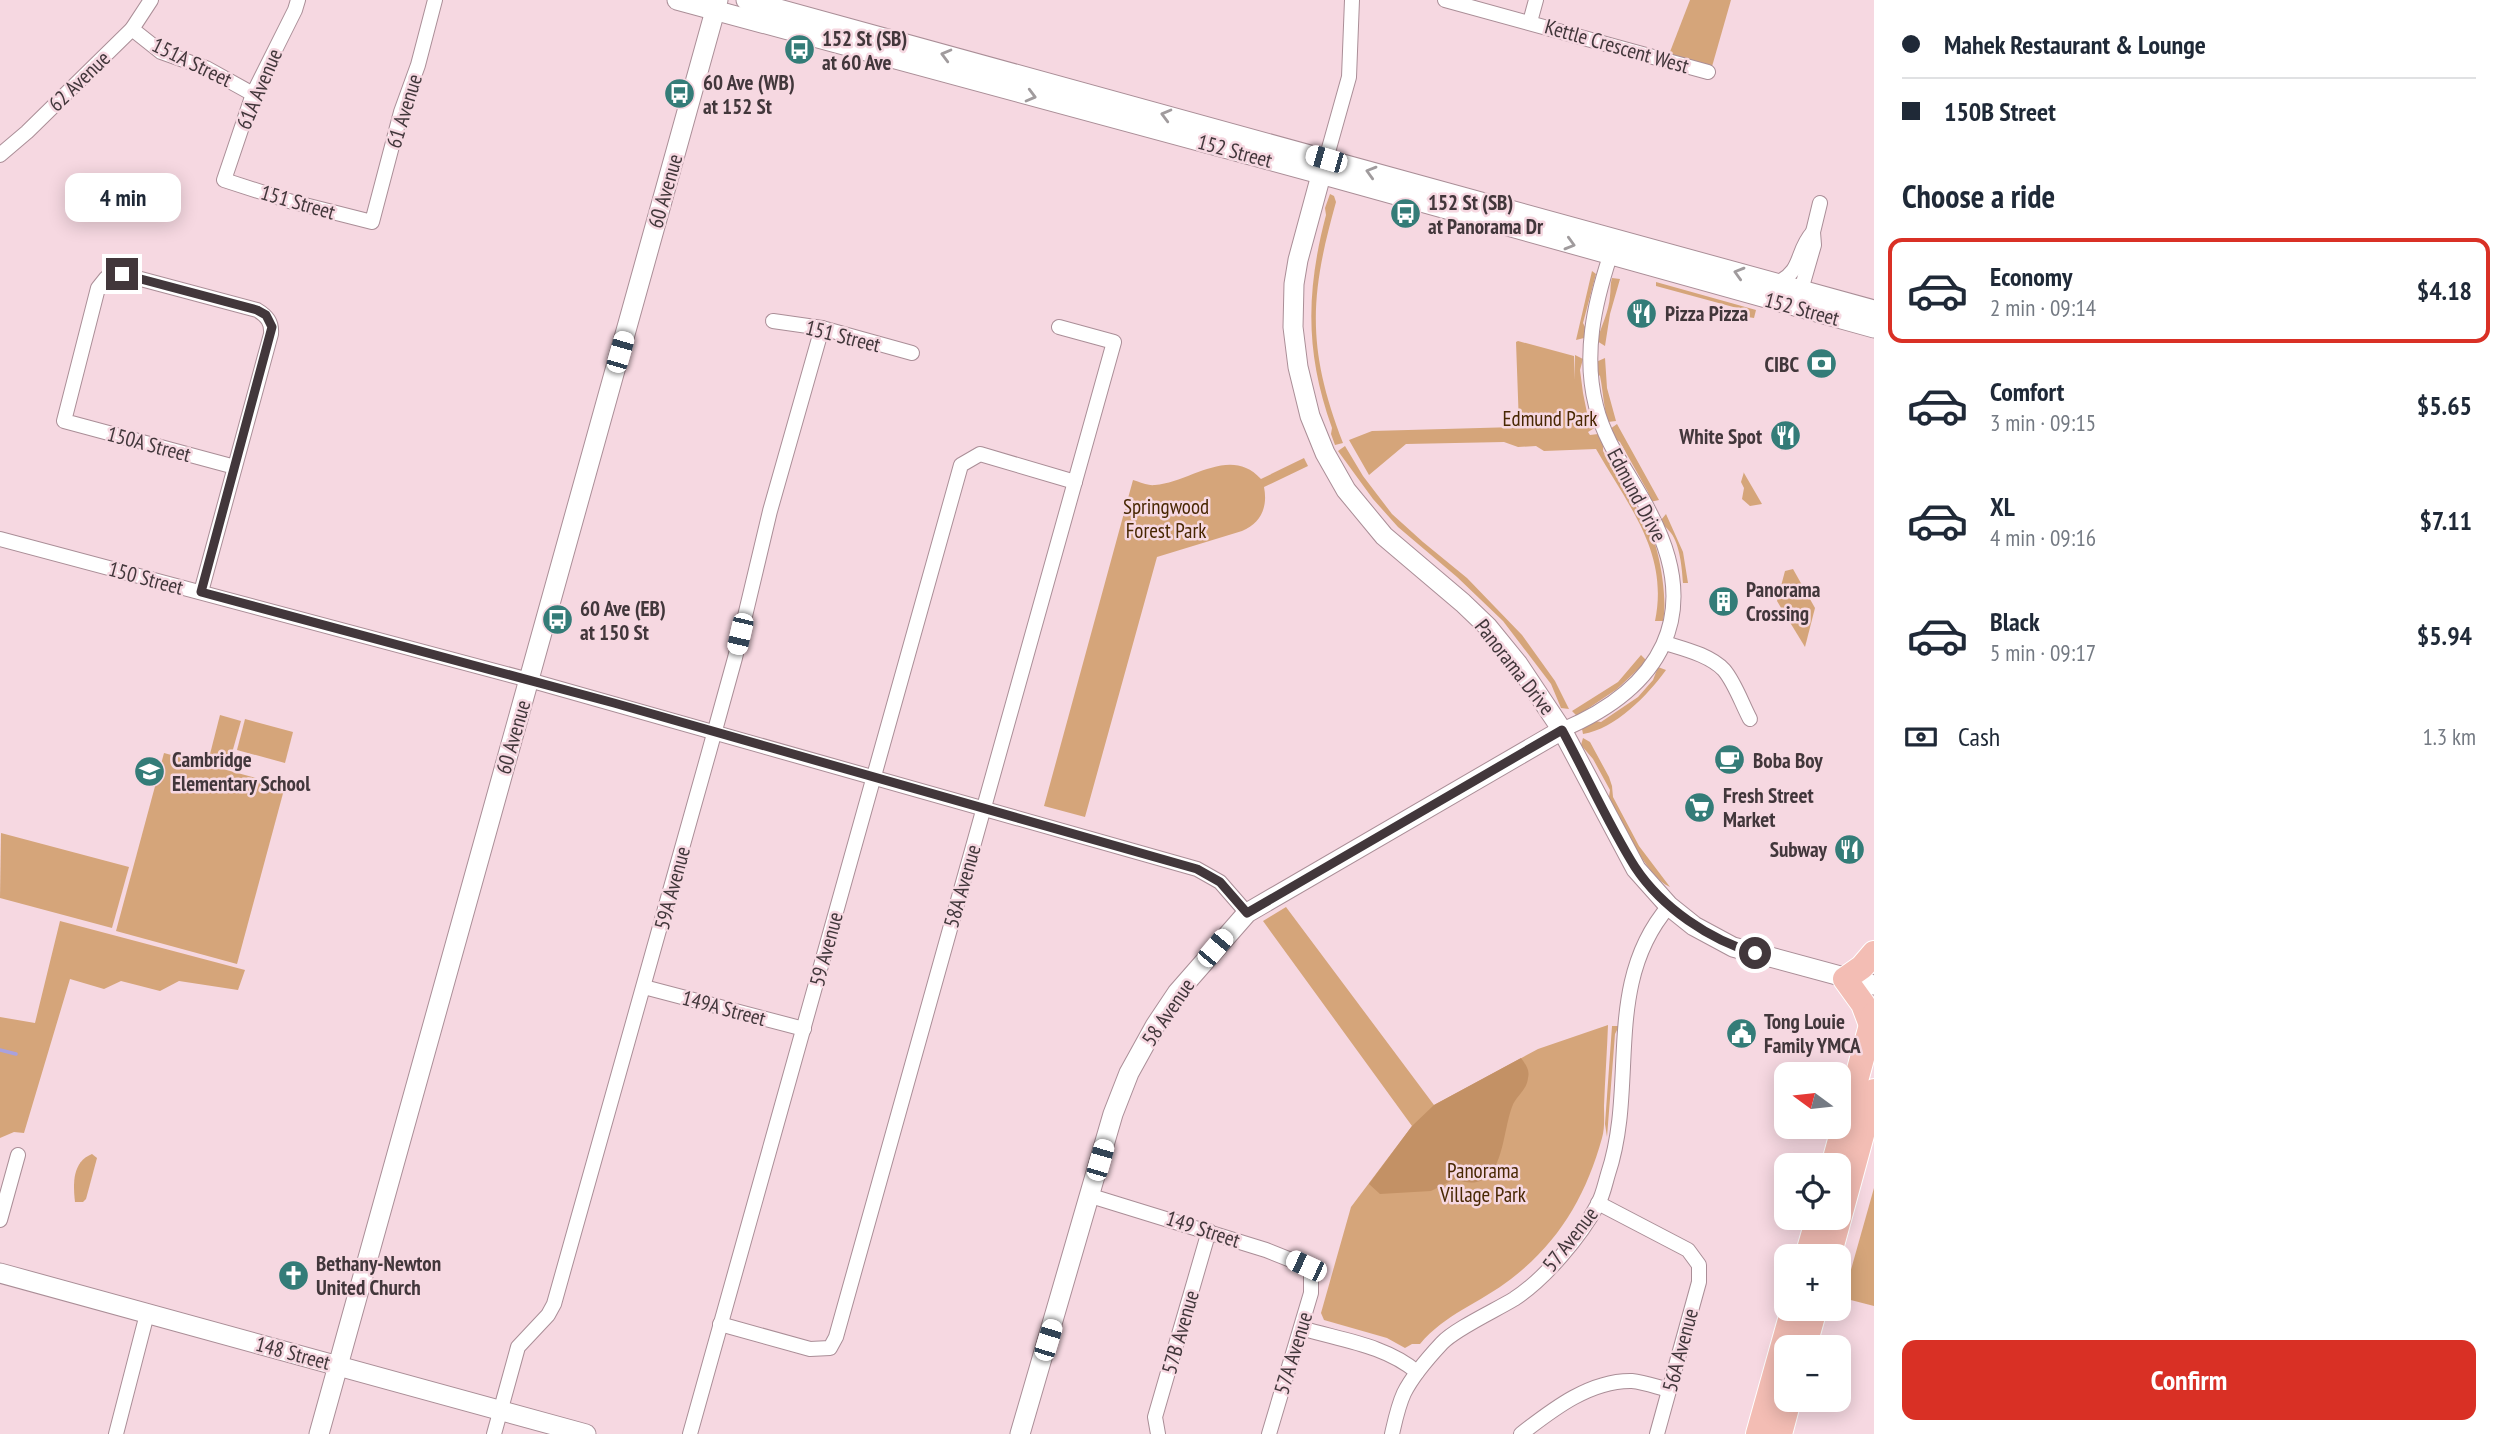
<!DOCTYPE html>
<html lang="en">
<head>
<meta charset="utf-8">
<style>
  body { margin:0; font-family:"PT Sans Narrow",sans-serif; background:#f6f6f7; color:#1f2937; height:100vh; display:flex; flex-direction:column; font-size:26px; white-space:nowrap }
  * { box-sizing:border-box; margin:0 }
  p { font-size:23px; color:#747a83 }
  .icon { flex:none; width:38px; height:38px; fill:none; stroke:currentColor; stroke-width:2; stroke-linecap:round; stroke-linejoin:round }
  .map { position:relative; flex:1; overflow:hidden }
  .drawer { display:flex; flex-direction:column; background:#fff; width:630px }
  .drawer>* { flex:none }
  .top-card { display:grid; align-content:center; height:154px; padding:0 28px; background:#fff }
  .needle { width:46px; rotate:285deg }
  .buttons { position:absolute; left:1774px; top:1062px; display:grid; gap:14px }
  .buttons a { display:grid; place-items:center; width:77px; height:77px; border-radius:14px; background:#fff; box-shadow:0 4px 18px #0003; font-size:35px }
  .end { position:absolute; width:32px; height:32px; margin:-16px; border:9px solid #42373b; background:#fff; box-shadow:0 0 0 4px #fff }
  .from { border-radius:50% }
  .bubble { position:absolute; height:49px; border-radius:14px; background:#fff; box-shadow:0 4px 18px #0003; font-size:23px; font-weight:600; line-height:49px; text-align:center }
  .car { position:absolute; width:21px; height:42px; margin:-21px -10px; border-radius:9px; box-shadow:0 0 5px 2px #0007; background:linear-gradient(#fff 24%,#345 0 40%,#fff 0 76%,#345 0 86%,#fff 0) }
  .top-card b { display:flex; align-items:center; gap:24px; height:66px; font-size:26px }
  .top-card b+b { border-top:2px solid #e0e1e3 }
  .top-card i { width:18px; height:18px; background:#1f2937 }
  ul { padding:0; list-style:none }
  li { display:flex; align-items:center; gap:21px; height:105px; margin:0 14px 10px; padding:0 14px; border:4px solid transparent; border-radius:14px }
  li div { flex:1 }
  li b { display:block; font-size:26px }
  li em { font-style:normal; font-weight:600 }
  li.active { border-color:#d93025 }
  li>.icon { width:63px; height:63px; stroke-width:1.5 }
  h2 { padding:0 28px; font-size:32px; line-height:84px }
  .pay { display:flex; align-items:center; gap:18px; height:77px; padding:0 28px; font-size:26px }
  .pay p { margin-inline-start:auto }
  .primary-button { display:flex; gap:14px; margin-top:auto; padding:14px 28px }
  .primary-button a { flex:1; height:80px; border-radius:14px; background:#d93025; color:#fff; font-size:28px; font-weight:600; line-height:80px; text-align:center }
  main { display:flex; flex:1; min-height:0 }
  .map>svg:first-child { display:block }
  .green { fill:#d5a57a }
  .forest { fill:#c39165 }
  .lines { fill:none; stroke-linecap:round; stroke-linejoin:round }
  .stream { stroke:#a9a1dd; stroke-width:3.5 }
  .street-casing { stroke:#aa8e97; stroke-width:16 }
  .secondary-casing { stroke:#aa8e97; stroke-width:21 }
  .highway-casing { stroke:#fff; stroke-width:26 }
  .street { stroke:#fff; stroke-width:14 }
  .secondary { stroke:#fff; stroke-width:19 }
  .highway { stroke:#f3bdb4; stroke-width:24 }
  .oneway { stroke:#a09b9d }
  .route { stroke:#42373b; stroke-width:9 }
  .labels { text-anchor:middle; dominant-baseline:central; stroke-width:5; stroke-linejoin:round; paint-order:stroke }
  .poi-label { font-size:21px; font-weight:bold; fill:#42373b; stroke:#f6d8e1; text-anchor:start }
  .street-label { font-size:21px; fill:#42373b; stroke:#f6d8e1 }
  .park-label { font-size:21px; fill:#482702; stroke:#f6d8e1 }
</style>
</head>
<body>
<main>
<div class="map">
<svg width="1874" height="1434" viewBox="0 0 1874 1434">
  <rect width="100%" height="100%" fill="#f6d8e1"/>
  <!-- green -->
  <g class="green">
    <polygon points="1690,0 1731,0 1711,70 1668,57"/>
    <path d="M 1330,194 L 1334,196 L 1336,202 C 1309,298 1307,349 1343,443 L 1335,445 L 1331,434 L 1332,428 C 1305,353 1306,291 1326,215 L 1325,208 Z"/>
    <polygon points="1592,271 1596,274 1583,323 1586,329 1584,338 1576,340"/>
    <path d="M 1612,278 L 1620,279 L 1610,314 L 1605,346 L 1597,341 C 1601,327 1609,311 1610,296 C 1611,289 1610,285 1612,278 Z"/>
    <polygon points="1656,282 1756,310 1754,318 1735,315 1737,308 1656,286"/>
    <path d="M 1518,341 L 1574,356 L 1575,380 L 1575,355 L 1583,359 L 1580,370 L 1583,393 L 1587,413 L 1592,417 L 1596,427 L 1588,432 L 1590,435 L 1598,434 L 1603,444 L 1603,451 L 1633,505 C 1656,518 1669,596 1663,621 L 1655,621 C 1669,553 1629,507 1596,449 L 1544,451 L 1536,446 L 1518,447 L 1504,442 L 1406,444 L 1369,475 L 1349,440 L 1372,431 L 1516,427 L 1519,425 L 1516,342 Z"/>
    <path d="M 1605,358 L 1607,388 L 1616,421 L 1608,422 C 1604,410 1603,390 1600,376 L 1597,373 L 1596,362 Z"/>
    <polygon points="1617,424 1659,500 1650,502 1648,492 1620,442 1614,438 1610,429"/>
    <polygon points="1345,446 1363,476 1392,514 1423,542 1467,578 1522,635 1555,681 1569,709 1561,708 1551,684 1503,621 1457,577 1398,527 1373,499 1338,451"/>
    <path d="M 1304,458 L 1308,466 L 1264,487 C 1268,507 1261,523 1242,531 L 1157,557 L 1085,817 L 1044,806 L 1133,480 C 1140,482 1148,486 1155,485 C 1191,482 1230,445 1261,479 Z"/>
    <polygon points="1744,472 1744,473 1762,504 1750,506 1742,499 1744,488 1741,482"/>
    <path d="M 1666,514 L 1683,552 L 1688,583 L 1683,583 C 1682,568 1680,545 1671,533 C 1667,528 1664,526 1661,520 Z"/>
    <polygon points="1793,569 1815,608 1805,647 1777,601 1785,571"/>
    <polygon points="1641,655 1647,661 1617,689 1577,716 1572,711 1618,682"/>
    <path d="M 1658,667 L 1666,670 C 1648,695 1615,729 1583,734 L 1582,729 L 1595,721 L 1601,722 L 1638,697 L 1653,680 Z"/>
    <polygon points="220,715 241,721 230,760 210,754"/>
    <polygon points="245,719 293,732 285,763 237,750"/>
    <path d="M 1583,738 L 1590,742 L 1609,777 L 1612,786 L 1613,797 L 1639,846 L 1670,887 C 1645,876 1622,821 1609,797 L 1610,790 L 1593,759 L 1581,745 Z"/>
    <polygon points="164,753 285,786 237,964 116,931"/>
    <polygon points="1,833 129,867 112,928 0,898"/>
    <path d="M 1286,907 L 1434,1105 L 1538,1049 L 1608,1025 C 1607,1052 1605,1079 1604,1106 C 1604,1116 1605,1128 1602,1138 C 1586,1196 1559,1242 1511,1279 C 1480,1303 1445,1314 1420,1344 L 1412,1344 L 1405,1348 L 1387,1338 L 1324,1320 L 1321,1313 L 1351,1207 L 1412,1126 L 1263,921 Z"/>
    <polygon points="60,921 245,970 238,990 179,981 160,991 121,981 104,989 70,979 24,1133 14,1132 0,1138 0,1017 35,1023"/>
    <polygon points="1612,1026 1619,1026 1615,1034 1607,1137 1605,1124"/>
    <path d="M 92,1154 L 97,1158 L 86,1199 L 83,1202 L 75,1202 C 73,1184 72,1162 92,1154 Z"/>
    <polygon points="1874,1188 1874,1306 1843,1298"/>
  </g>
  <!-- forest -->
  <path class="forest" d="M 1521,1058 C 1526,1065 1530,1070 1528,1078 C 1527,1090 1516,1096 1512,1107 C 1501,1136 1504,1198 1455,1179 L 1431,1191 L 1380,1194 L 1369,1184 L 1412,1126 L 1434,1105 Z"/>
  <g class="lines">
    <!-- stream -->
    <polyline class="stream" points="0,1050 16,1054"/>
    <defs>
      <g id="street">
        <polyline points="298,0 295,10 253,94 224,180 289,201 372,222 401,112 418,65 435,0"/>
        <polyline points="1445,0 1708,72"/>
        <polyline points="1530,22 1536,0"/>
        <polyline points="132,29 161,52 206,68 253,94"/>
        <polyline points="0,155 27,132 132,29 151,0"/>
        <polyline points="1326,159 1349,77 1352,0"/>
        <path d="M 1777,283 C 1804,270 1795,252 1813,232"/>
        <polyline points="1801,290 1814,245 1813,232 1820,203"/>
        <polyline points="773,321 822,328 912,353"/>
        <polyline points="0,539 529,680 1197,869 1220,882 1247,913"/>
        <path d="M 201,592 L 271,334 C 272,322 267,316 257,310 L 122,274 L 106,278 L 98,288 L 64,421 L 235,467"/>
        <path d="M 1665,643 C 1684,649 1710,655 1724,670 C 1735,683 1742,704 1750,719"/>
        <path d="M 1562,730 C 1661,688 1703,616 1651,515 C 1633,478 1606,447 1596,406 C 1583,355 1594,305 1610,256"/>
        <polyline points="644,987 804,1029"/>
        <polyline points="1091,1196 1266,1250 1306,1266 1311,1272 1311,1293 1269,1434"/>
        <polyline points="1598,1203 1688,1250 1699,1265 1699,1282 1657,1434"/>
        <polyline points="0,1220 18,1155"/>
        <polyline points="720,1324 810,1349 830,1348 836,1337 1114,342 1059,327"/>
        <path d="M 1301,1328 C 1341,1340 1385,1345 1417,1372"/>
        <polyline points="116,1434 147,1314"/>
        <polyline points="494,1434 518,1347 548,1315 554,1304 709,752 735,658 770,511 822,328"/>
        <polyline points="690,1434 961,465 980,454 1075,482"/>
        <polyline points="1158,1434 1155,1417 1209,1231"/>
        <path d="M 1392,1434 C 1395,1421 1398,1406 1404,1393 C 1413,1375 1428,1358 1442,1343 C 1455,1329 1496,1310 1514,1299 C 1545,1279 1581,1236 1598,1204 C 1603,1195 1605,1184 1608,1174 C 1638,1084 1602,984 1669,906"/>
        <path d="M 1521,1434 C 1552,1410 1590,1380 1632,1381 C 1644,1382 1657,1387 1669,1390"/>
      </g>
      <g id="secondary">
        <polyline points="677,0 1335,178 1874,328"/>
        <polyline points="746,0 1874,310"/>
        <polyline points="1324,164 1298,260 1294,284 1293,327 1298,367 1310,416 1325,453 1346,490 1384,536 1463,603 1487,626 1518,664 1562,730 1636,869 1669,906 1694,926 1733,947 1874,985"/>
        <polyline points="0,1273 586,1434"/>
        <polyline points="319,1434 718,0"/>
        <polyline points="1020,1434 1113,1114 1129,1073 1155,1026 1177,993 1247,913 1562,730"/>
      </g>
      <g id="highway">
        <polyline points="1871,1025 1863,1004 1845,979 1862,967 1874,953"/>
        <polyline points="1833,1166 1874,1014"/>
        <polyline points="1807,1256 1818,1218"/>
        <polyline points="1829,1256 1874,1091"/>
        <polyline points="1804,1348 1815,1309"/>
        <polyline points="1758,1434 1793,1309"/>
        <polyline points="1780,1434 1789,1400"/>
      </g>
    </defs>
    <!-- street casing -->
    <use href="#street" class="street-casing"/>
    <!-- secondary casing -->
    <use href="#secondary" class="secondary-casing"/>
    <!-- highway casing -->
    <use href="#highway" class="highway-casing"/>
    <!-- street -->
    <use href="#street" class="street"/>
    <!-- secondary -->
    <use href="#secondary" class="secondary"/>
    <!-- highway -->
    <use href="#highway" class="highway"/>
  </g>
  <!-- one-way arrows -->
  <defs><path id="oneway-chevron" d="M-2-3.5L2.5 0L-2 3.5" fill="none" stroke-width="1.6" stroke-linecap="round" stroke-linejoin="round" transform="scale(1.75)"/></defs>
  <g class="oneway">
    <use href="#oneway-chevron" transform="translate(946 55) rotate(-165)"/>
    <use href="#oneway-chevron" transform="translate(1031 96) rotate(15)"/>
    <use href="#oneway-chevron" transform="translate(1166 115) rotate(-165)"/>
    <use href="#oneway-chevron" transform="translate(1371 172) rotate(-164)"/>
    <use href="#oneway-chevron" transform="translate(1570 244) rotate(16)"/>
    <use href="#oneway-chevron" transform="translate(1739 273) rotate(-164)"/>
  </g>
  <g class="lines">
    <!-- route -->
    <path class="route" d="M 122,274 L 257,310 L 266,315 L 272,327 L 201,592 L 614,703 L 1197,869 L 1220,882 L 1247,913 L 1562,730 C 1586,774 1609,826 1635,867 C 1662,908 1710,940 1755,953"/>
  </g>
  <!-- icons -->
  <defs>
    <symbol id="bus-disc" viewBox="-11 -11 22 22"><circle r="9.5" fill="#347c78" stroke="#f6d8e1"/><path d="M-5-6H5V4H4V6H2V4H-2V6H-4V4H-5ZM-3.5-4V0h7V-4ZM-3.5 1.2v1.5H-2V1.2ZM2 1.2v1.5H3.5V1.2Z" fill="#fff"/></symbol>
    <symbol id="restaurant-disc" viewBox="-11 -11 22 22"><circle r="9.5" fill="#347c78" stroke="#f6d8e1"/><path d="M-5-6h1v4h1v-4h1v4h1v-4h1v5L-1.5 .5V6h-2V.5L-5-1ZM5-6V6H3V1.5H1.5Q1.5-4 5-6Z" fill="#fff"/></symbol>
    <symbol id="bank-disc" viewBox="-11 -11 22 22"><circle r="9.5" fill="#347c78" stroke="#f6d8e1"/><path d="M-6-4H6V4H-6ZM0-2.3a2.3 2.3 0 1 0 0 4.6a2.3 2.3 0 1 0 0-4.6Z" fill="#fff"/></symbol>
    <symbol id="building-disc" viewBox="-11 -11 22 22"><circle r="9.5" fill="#347c78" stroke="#f6d8e1"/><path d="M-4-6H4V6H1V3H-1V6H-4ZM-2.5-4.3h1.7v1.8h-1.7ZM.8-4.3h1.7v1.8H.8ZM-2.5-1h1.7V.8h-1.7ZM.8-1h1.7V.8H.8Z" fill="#fff"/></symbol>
    <symbol id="cafe-disc" viewBox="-11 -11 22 22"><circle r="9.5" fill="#347c78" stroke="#f6d8e1"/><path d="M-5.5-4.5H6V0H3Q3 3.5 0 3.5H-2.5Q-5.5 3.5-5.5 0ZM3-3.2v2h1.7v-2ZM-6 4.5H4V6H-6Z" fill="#fff"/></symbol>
    <symbol id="school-disc" viewBox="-11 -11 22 22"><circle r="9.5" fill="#347c78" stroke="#f6d8e1"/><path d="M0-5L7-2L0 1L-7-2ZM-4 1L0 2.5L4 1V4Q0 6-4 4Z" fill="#fff"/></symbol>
    <symbol id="supermarket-disc" viewBox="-11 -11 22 22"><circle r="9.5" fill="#347c78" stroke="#f6d8e1"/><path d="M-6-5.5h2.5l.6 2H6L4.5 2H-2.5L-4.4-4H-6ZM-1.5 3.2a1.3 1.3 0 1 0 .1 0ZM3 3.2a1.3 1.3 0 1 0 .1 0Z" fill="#fff"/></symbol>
    <symbol id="civic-disc" viewBox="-11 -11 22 22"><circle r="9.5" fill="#347c78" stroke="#f6d8e1"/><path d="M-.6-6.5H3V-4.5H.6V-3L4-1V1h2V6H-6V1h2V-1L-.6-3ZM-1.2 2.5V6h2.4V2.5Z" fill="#fff"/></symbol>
    <symbol id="church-disc" viewBox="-11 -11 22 22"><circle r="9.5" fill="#347c78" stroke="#f6d8e1"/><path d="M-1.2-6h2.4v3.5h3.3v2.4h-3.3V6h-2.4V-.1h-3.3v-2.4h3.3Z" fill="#fff"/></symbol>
  </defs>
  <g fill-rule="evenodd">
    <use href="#bus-disc" x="782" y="32" width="35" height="35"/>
    <use href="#bus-disc" x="662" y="76" width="35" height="35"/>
    <use href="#bus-disc" x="1388" y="196" width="35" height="35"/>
    <use href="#restaurant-disc" x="1624" y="296" width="35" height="35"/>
    <use href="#bank-disc" x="1804" y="346" width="35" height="35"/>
    <use href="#restaurant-disc" x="1768" y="418" width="35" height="35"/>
    <use href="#building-disc" x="1706" y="584" width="35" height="35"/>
    <use href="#bus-disc" x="540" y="602" width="35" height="35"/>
    <use href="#cafe-disc" x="1712" y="742" width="35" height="35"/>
    <use href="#school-disc" x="132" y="754" width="35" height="35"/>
    <use href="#supermarket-disc" x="1682" y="790" width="35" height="35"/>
    <use href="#restaurant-disc" x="1832" y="832" width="35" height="35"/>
    <use href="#civic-disc" x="1724" y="1016" width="35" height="35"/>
    <use href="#church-disc" x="276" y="1258" width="35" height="35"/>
  </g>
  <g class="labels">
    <!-- poi labels -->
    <g class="poi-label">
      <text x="822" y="38">152 St (SB)<tspan x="822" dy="24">at 60 Ave</tspan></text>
      <text x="703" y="82">60 Ave (WB)<tspan x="703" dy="24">at 152 St</tspan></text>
      <text x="1428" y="202">152 St (SB)<tspan x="1428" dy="24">at Panorama Dr</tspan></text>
      <text x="1665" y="313">Pizza Pizza</text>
      <text x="1799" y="364" text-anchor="end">CIBC</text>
      <text x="1762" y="436" text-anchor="end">White Spot</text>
      <text x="1746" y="589">Panorama<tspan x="1746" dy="24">Crossing</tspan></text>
      <text x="580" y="608">60 Ave (EB)<tspan x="580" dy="24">at 150 St</tspan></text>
      <text x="172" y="759">Cambridge<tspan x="172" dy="24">Elementary School</tspan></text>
      <text x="1753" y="760">Boba Boy</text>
      <text x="1723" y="795">Fresh Street<tspan x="1723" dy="24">Market</tspan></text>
      <text x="1827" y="849" text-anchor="end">Subway</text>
      <text x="1764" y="1021">Tong Louie<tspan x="1764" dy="24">Family YMCA</tspan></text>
      <text x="316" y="1263">Bethany-Newton<tspan x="316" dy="24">United Church</tspan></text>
    </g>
    <!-- street labels -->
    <g class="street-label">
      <text transform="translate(1617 46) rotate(16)">Kettle Crescent West</text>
      <text transform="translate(192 62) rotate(26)">151A Street</text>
      <text transform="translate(79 81) rotate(-44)">62 Avenue</text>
      <text transform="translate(259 89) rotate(-67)">61A Avenue</text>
      <text transform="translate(404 111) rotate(-73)">61 Avenue</text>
      <text transform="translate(1235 151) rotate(15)">152 Street</text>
      <text transform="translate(665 191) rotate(-74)">60 Avenue</text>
      <text transform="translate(298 202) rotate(16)">151 Street</text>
      <text transform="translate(1802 309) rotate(15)">152 Street</text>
      <text transform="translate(843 336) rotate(14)">151 Street</text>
      <text transform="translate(149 444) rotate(15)">150A Street</text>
      <text transform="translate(1637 495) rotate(62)">Edmund Drive</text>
      <text transform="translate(146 578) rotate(15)">150 Street</text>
      <text transform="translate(1515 667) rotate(52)">Panorama Drive</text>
      <text transform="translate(513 737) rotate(-74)">60 Avenue</text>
      <text transform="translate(962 886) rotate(-74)">58A Avenue</text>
      <text transform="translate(672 888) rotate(-75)">59A Avenue</text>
      <text transform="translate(826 949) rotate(-75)">59 Avenue</text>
      <text transform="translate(724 1008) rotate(15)">149A Street</text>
      <text transform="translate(1168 1012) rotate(-56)">58 Avenue</text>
      <text transform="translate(1203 1229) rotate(18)">149 Street</text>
      <text transform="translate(1570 1239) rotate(-52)">57 Avenue</text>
      <text transform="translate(1180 1332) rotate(-74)">57B Avenue</text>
      <text transform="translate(1680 1350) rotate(-75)">56A Avenue</text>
      <text transform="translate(293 1353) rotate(15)">148 Street</text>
      <text transform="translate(1293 1353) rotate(-73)">57A Avenue</text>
    </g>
    <!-- park labels -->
    <g class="park-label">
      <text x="1550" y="418">Edmund Park</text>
      <text x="1166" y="506">Springwood<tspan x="1166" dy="24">Forest Park</tspan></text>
      <text x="1483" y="1170">Panorama<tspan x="1483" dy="24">Village Park</tspan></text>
    </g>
  </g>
</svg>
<div class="buttons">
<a><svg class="needle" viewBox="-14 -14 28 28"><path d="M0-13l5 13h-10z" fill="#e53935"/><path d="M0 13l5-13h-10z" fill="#747a83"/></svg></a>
<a><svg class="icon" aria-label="locate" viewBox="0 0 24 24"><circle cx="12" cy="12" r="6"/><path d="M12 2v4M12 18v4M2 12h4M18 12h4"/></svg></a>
<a>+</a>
<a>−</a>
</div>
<i class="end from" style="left:1755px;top:953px"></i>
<i class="end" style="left:122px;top:274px"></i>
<div class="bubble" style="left:65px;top:173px;width:116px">4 min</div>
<i class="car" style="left:1326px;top:159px;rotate:286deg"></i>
<i class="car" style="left:620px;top:352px;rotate:16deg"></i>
<i class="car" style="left:740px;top:634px;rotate:193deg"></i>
<i class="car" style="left:1215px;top:948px;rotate:40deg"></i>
<i class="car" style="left:1100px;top:1160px;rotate:16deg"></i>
<i class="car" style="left:1306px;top:1266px;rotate:295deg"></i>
<i class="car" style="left:1048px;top:1340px;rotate:17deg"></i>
</div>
<section class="drawer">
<div class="top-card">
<b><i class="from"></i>Mahek Restaurant &amp; Lounge</b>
<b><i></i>150B Street</b>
</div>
<h2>Choose a ride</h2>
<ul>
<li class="active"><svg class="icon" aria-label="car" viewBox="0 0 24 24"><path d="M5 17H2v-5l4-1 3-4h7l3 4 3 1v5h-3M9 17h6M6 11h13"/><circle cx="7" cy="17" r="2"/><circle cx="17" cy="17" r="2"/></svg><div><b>Economy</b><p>2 min · 09:14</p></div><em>$4.18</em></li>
<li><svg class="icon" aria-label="car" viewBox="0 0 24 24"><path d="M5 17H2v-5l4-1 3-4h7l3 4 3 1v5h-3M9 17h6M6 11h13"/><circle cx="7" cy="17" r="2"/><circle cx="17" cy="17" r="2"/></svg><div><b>Comfort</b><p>3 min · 09:15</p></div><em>$5.65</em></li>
<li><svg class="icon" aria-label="car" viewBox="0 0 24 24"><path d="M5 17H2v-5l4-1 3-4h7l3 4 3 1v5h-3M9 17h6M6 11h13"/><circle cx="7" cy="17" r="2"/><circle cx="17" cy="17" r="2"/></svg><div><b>XL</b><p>4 min · 09:16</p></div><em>$7.11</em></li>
<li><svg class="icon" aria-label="car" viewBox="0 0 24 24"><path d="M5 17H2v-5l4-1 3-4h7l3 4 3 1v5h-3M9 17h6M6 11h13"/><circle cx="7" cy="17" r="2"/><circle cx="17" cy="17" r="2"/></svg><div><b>Black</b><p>5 min · 09:17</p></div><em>$5.94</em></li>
</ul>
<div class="pay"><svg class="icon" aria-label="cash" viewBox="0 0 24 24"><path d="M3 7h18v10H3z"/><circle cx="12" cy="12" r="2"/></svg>Cash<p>1.3 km</p></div>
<div class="primary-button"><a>Confirm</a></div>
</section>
</main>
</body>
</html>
